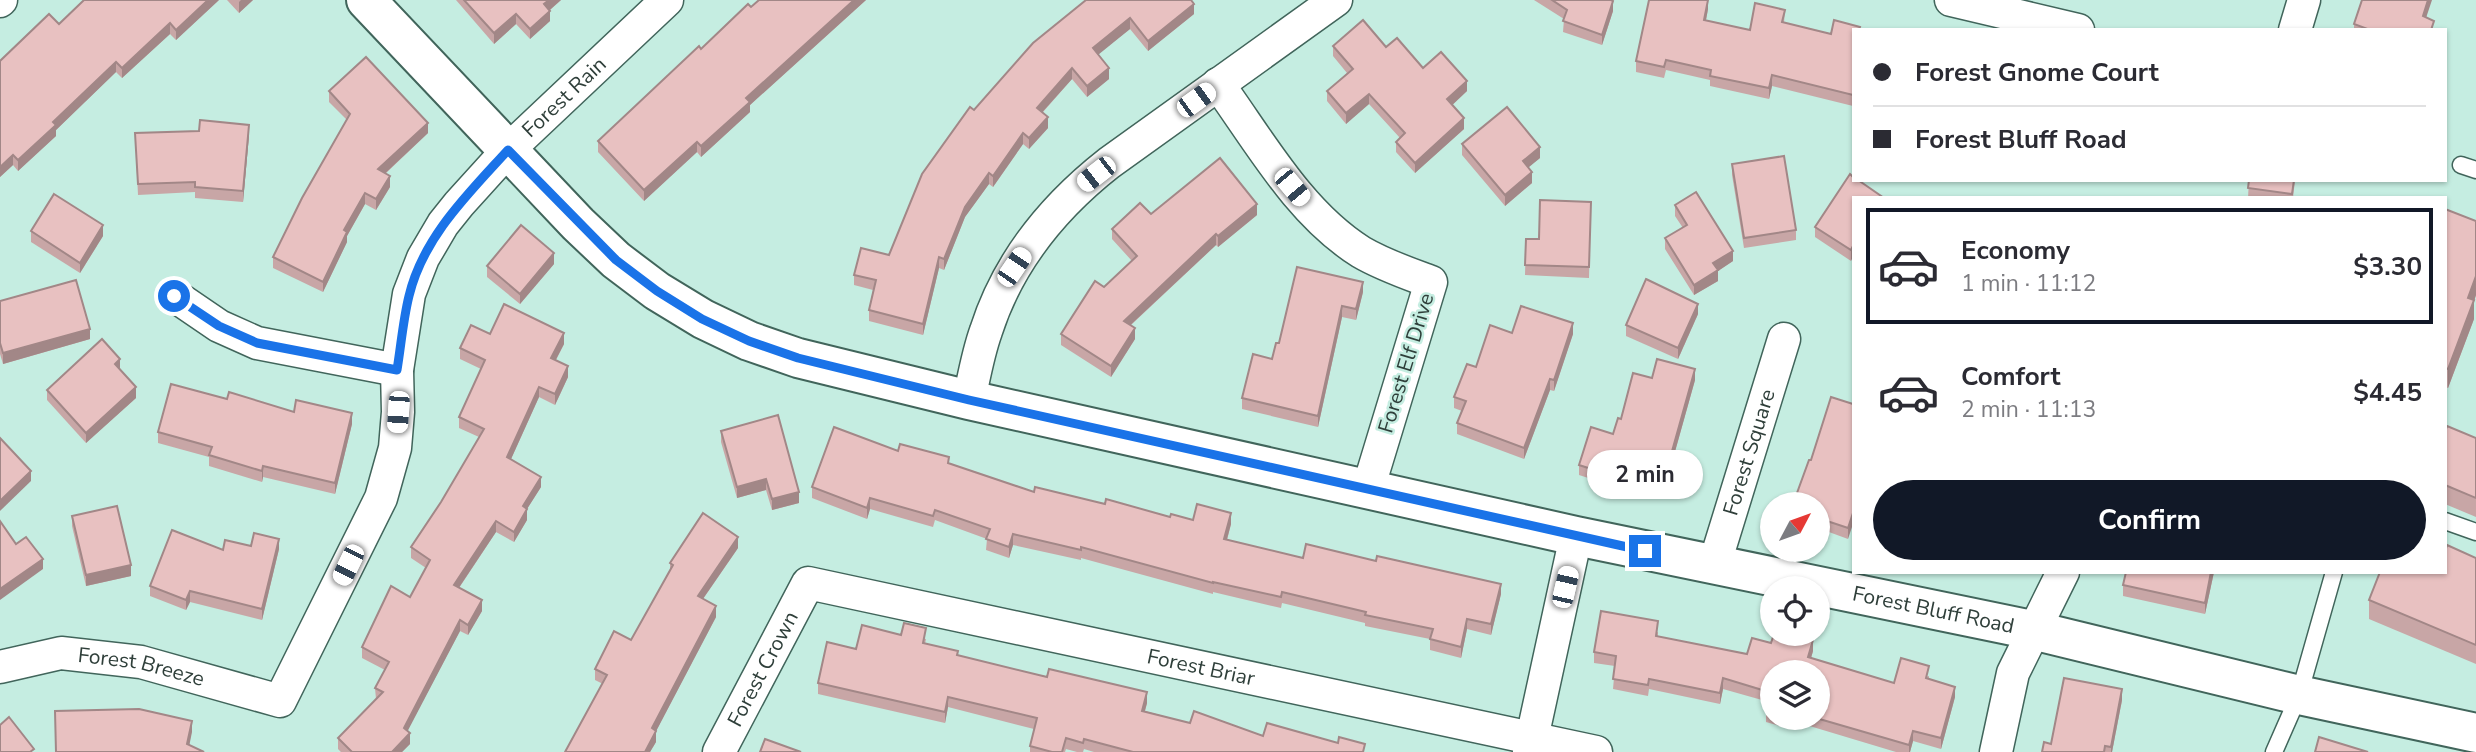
<!DOCTYPE html>
<html lang="en">
<head>
<meta charset="utf-8">
<style>
  body { margin:0; font-family:"Nunito Sans",sans-serif; background:#f2f2f3; color:#2b2b33; height:100vh; display:flex; flex-direction:column; font-size:26px; white-space:nowrap }
  * { box-sizing:border-box; margin:0 }
  p { font-size:23px; color:#7c7c81 }
  .icon { flex:none; width:38px; height:38px; fill:none; stroke:currentColor; stroke-width:2; stroke-linecap:round; stroke-linejoin:round }
  .map { position:relative; flex:1; overflow:hidden }
  .panel { position:absolute; left:1852px; top:196px; width:595px; height:378px; display:flex; flex-direction:column; background:#fff; border-radius:0px; box-shadow:0 2px 5px #0004 }
  .panel>* { flex:none }
  .hud { position:absolute; left:1852px; top:28px; width:595px; height:154px; border-radius:0px; box-shadow:0 2px 5px #0004; display:grid; align-content:center; height:154px; padding:0 21px; background:#fff }
  .needle { width:46px; rotate:49deg }
  .tools { position:absolute; left:1760px; top:492px; display:grid; gap:14px }
  .tools a { display:grid; place-items:center; width:70px; height:70px; border-radius:50%; background:#fff; box-shadow:0 2px 5px #0004; font-size:35px }
  .end { position:absolute; width:32px; height:32px; margin:-16px; border:9px solid #1a73e8; background:#fff; box-shadow:0 0 0 4px #fff }
  .from { border-radius:50% }
  .bubble { position:absolute; height:49px; border-radius:24px; background:#fff; box-shadow:0 2px 5px #0004; font-size:23px; font-weight:700; line-height:49px; text-align:center }
  .car { position:absolute; width:21px; height:42px; margin:-21px -10px; border-radius:9px; box-shadow:0 0 5px 2px #0007; background:linear-gradient(#fff 24%,#345 0 40%,#fff 0 76%,#345 0 86%,#fff 0) }
  .hud b { display:flex; align-items:center; gap:24px; height:66px; font-size:26px }
  .hud b+b { border-top:2px solid #e1e1e2 }
  .hud i { width:18px; height:18px; background:#2b2b33 }
  ul { padding:12px 0 0; list-style:none }
  li { display:flex; align-items:center; gap:21px; height:116px; margin:0 14px 10px; padding:0 7px; border:4px solid transparent; border-radius:0px }
  li div { flex:1 }
  li b { display:block; font-size:26px }
  li em { font-style:normal; font-weight:700 }
  li.current { border-color:#111827 }
  li>.icon { width:63px; height:63px; stroke-width:1.5 }
  .primary-button { display:flex; gap:14px; margin-top:auto; padding:14px 21px }
  .primary-button a { flex:1; height:80px; border-radius:42px; background:#111827; color:#fff; font-size:28px; font-weight:700; line-height:80px; text-align:center }
  .map>svg:first-child { display:block }
  .lines { fill:none; stroke-linecap:round; stroke-linejoin:round }
  .lane-casing { stroke:#41655b; stroke-width:19 }
  .street-casing { stroke:#41655b; stroke-width:35 }
  .secondary-casing { stroke:#41655b; stroke-width:42 }
  .lane { stroke:#fff; stroke-width:16 }
  .street { stroke:#fff; stroke-width:32 }
  .secondary { stroke:#fff; stroke-width:38 }
  .wall { fill:#c8a6a6; fill-rule:evenodd }
  .shaded-wall { fill:#a28787 }
  .building { fill:#e8c1c1; stroke:#a28787; stroke-width:2 }
  .route { stroke:#1a73e8; stroke-width:9 }
  .labels { text-anchor:middle; dominant-baseline:central; stroke-width:5; stroke-linejoin:round; paint-order:stroke }
  .street-label { font-size:21px; fill:#2f3f3a; stroke:#c5ede1 }
</style>
</head>
<body>
<div class="map">
<svg width="2476" height="752" viewBox="0 0 2476 752">
  <rect width="100%" height="100%" fill="#c5ede1"/>
  <g class="lines">
    <defs>
      <g id="lane">
        <polyline points="2461,165 2476,170"/>
        <polyline points="2445,521 2476,532"/>
        <polyline points="2274,752 2299,695 2334,572"/>
      </g>
      <g id="street">
        <polyline points="1951,0 2078,30"/>
        <polyline points="0,1 1,0"/>
        <polyline points="2295,30 2304,0"/>
        <path d="M 1218,84 C 1260,142 1299,213 1361,252 C 1383,265 1407,273 1431,282 L 1368,489"/>
        <polyline points="175,296 219,326 257,343 397,370"/>
        <path d="M 969,400 C 974,377 978,353 986,331 C 1008,262 1053,207 1109,163 L 1336,0"/>
        <path id="s1" d="M 1714,566 L 1784,339"/>
        <path id="s2" d="M 0,667 L 61,653 L 141,662 L 280,701 L 381,498 L 395,448 L 398,412 L 397,370 L 409,294 L 423,258 L 443,224 L 459,204 L 508,150 L 667,0"/>
        <path id="s3" d="M 719,752 L 808,583 L 1596,752"/>
        <polyline points="1529,752 1576,536"/>
        <polyline points="1996,752 2013,673 2063,572"/>
      </g>
      <g id="secondary">
        <path id="s4" d="M 366,0 L 578,224 L 616,260 L 657,291 L 703,319 L 749,341 L 798,358 L 969,400 L 1576,536 L 2032,630 L 2299,695 L 2476,733"/>
      </g>
    </defs>
    <!-- lane casing -->
    <use href="#lane" class="lane-casing"/>
    <!-- street casing -->
    <use href="#street" class="street-casing"/>
    <!-- secondary casing -->
    <use href="#secondary" class="secondary-casing"/>
    <!-- lane -->
    <use href="#lane" class="lane"/>
    <!-- street -->
    <use href="#street" class="street"/>
    <!-- secondary -->
    <use href="#secondary" class="secondary"/>
  </g>
  <!-- wall -->
  <g class="wall">
    <polygon points="219,0 176,40 170,34 122,78 116,72 56,130 56,136 18,171 13,165 0,177 0,61 59,24"/>
    <polygon points="227,0 253,0 239,13"/>
    <polygon points="456,0 561,0 550,10 550,21 530,39 516,24 494,44"/>
    <polygon points="759,0 866,0 750,105 750,112 701,157 697,152 644,201 598,152 598,141 701,49"/>
    <polygon points="1086,0 1194,14 1148,51 1130,29 1098,54 1109,79 1087,97 1072,79 1043,112 1048,128 1029,149 1023,144 993,187 989,184 965,217 944,270 939,268 923,335 869,321 869,310 873,290 854,285 854,275 889,255 974,110"/>
    <polygon points="1534,0 1611,0 1613,11 1602,45 1563,32 1564,19"/>
    <polygon points="1649,0 1708,0 1708,9 1706,20 1750,30 1755,3 1785,10 1784,23 1831,34 1834,20 1860,27 1860,30 1853,30 1853,106 1772,86 1769,99 1710,86 1710,80 1666,70 1664,78 1636,72 1636,61"/>
    <polygon points="2426,18 2434,30 2354,30 2354,24"/>
    <polygon points="1333,46 1386,47 1467,91 1452,105 1464,129 1415,173 1396,152 1396,142 1400,138 1369,104 1346,124 1327,101 1327,91 1347,73 1333,56"/>
    <polygon points="329,91 428,133 385,174 390,187 376,210 365,204 347,236 347,242 323,292 273,268 273,257 347,120 329,102"/>
    <polygon points="135,133 249,135 243,202 195,198 195,192 138,195"/>
    <polygon points="1462,144 1540,158 1528,167 1532,183 1505,206 1462,155"/>
    <polygon points="1732,164 1796,230 1796,240 1744,248 1732,175"/>
    <polygon points="1853,177 1851,261 1815,237 1815,227"/>
    <polygon points="2249,180 2295,180 2293,198 2248,198"/>
    <polygon points="1591,202 1589,278 1525,275 1526,239 1539,239"/>
    <polygon points="1675,205 1733,261 1718,271 1718,281 1694,295 1665,249 1665,238 1683,228 1675,216"/>
    <polygon points="2445,209 2476,221 2476,295 2474,301 2474,319 2448,388 2445,387"/>
    <polygon points="1151,214 1257,215 1218,247 1216,245 1131,325 1135,339 1111,377 1061,345 1061,334 1104,287 1132,261 1112,239 1112,229"/>
    <polygon points="31,231 103,236 80,273 31,242"/>
    <polygon points="554,264 520,304 487,277 487,266"/>
    <polygon points="1363,292 1356,320 1342,317 1318,427 1242,409 1242,398 1272,359 1279,343"/>
    <polygon points="0,301 90,339 3,364 0,354"/>
    <polygon points="1698,314 1678,359 1626,336 1626,325"/>
    <polygon points="1512,333 1573,334 1554,391 1550,390 1524,459 1457,434 1457,423 1462,411 1454,408 1454,397 1476,367"/>
    <polygon points="490,334 564,344 556,360 568,377 555,405 539,397 511,459 541,487 527,509 527,520 514,542 496,532 459,588 482,611 468,635 460,631 407,731 410,744 402,752 341,752 338,749 338,738 376,699 375,688 385,670 362,658 362,647 410,597 426,568 411,558 411,547 441,502 479,437 459,428 459,417 481,369 460,359 460,348"/>
    <polygon points="120,370 136,398 86,443 47,400 47,390"/>
    <polygon points="1652,378 1695,380 1669,473 1656,469 1647,497 1579,475 1579,465 1613,434 1621,419"/>
    <polygon points="227,399 352,424 335,494 263,477 262,482 209,466 209,457 158,443 158,432"/>
    <polygon points="1853,404 1848,539 1818,528 1818,504 1811,460"/>
    <polygon points="721,431 799,503 772,510 766,490 737,498 721,442"/>
    <polygon points="2445,432 2476,438 2476,517 2445,504"/>
    <polygon points="898,451 949,463 1034,492 1105,504 1170,517 1231,524 1227,540 1303,558 1501,594 1491,635 1467,629 1461,658 1430,650 1430,639 1365,626 1365,623 1282,603 1281,608 1213,592 1213,594 1081,558 1081,560 1013,545 1009,558 986,550 987,539 935,520 933,527 870,509 867,519 812,498 812,487"/>
    <polygon points="72,516 131,576 86,586 72,526"/>
    <polygon points="251,546 279,549 262,620 190,602 186,610 150,596 150,586 223,550"/>
    <polygon points="738,548 703,599 716,617 656,731 656,742 650,752 565,752 603,684 595,680 595,669 631,640 670,571 670,563"/>
    <polygon points="2476,558 2476,664 2369,619 2369,600"/>
    <polygon points="2214,572 2205,614 2123,596 2123,585"/>
    <path d="M 1658,632 L 1658,637 L 1747,654 L 1771,643 L 1813,651 L 1811,658 L 1894,683 L 1929,676 L 1929,679 L 1955,697 L 1941,749 L 1913,741 L 1910,752 L 1896,752 L 1793,721 L 1790,729 L 1766,722 L 1766,711 L 1769,702 L 1723,689 L 1720,704 L 1649,689 L 1648,696 L 1613,689 L 1615,666 L 1594,663 L 1594,652 ZM 1773,672 L 1818,718 L 1773,718 Z"/>
    <polygon points="901,635 926,639 925,644 958,656 1147,703 1145,711 1190,723 1365,752 1094,752 1084,749 1083,752 1077,752 1066,749 1065,752 1030,752 1030,746 1034,729 948,707 945,723 818,694 818,683 856,649"/>
    <polygon points="2122,700 2112,752 2042,752 2051,744"/>
  </g>
  <!-- shaded-wall -->
  <g class="shaded-wall">
    <polygon points="208,0 219,0 176,40 176,30"/>
    <polygon points="241,0 253,0 239,13 239,2"/>
    <polygon points="549,0 561,0 544,15 544,4"/>
    <polygon points="854,0 866,0 750,105 750,112 701,157 701,146 746,98"/>
    <polygon points="1708,0 1708,9 1704,30 1704,20"/>
    <polygon points="2428,0 2432,0 2423,27 2423,16"/>
    <polygon points="1613,1 1613,11 1602,45 1602,35"/>
    <polygon points="1194,4 1194,14 1148,51 1148,41"/>
    <polygon points="550,11 550,21 530,39 530,29"/>
    <polygon points="516,14 516,24 494,44 494,33"/>
    <polygon points="1130,18 1130,29 1093,59 1093,48"/>
    <polygon points="170,23 170,34 122,78 122,68"/>
    <polygon points="116,62 116,72 56,130 56,136 18,171 18,160 53,122"/>
    <polygon points="1072,68 1072,79 1037,118 1037,108"/>
    <polygon points="1109,68 1109,79 1087,97 1087,86"/>
    <polygon points="1772,75 1772,86 1769,99 1769,88"/>
    <polygon points="1467,81 1467,91 1447,110 1447,99"/>
    <polygon points="1369,94 1369,104 1346,124 1346,113"/>
    <polygon points="1048,117 1048,128 1029,149 1029,138"/>
    <polygon points="1464,118 1464,129 1415,173 1415,163"/>
    <polygon points="428,123 428,133 378,180 378,169"/>
    <polygon points="249,125 249,135 243,202 243,191"/>
    <polygon points="1023,133 1023,144 993,187 993,176"/>
    <polygon points="697,142 697,152 644,201 644,190"/>
    <polygon points="1540,147 1540,158 1523,172 1523,161"/>
    <polygon points="13,155 13,165 0,177 0,167"/>
    <polygon points="1532,172 1532,183 1505,206 1505,195"/>
    <polygon points="989,173 989,184 965,217 944,270 944,259 965,207"/>
    <polygon points="390,176 390,187 376,210 376,199"/>
    <polygon points="365,193 365,204 347,236 347,242 323,292 323,282 344,230"/>
    <polygon points="1257,204 1257,215 1218,247 1218,236"/>
    <polygon points="103,225 103,236 80,273 80,263"/>
    <polygon points="1216,234 1216,245 1124,331 1124,321"/>
    <polygon points="1853,246 1853,257 1851,261 1851,250"/>
    <polygon points="1733,251 1733,261 1718,271 1718,281 1694,295 1694,285 1713,263"/>
    <polygon points="554,253 554,264 520,304 520,294"/>
    <polygon points="939,257 939,268 923,335 923,324"/>
    <polygon points="2476,276 2476,295 2474,301 2474,319 2448,388 2448,369 2468,298"/>
    <polygon points="1363,282 1363,292 1356,320 1356,309"/>
    <polygon points="1698,304 1698,314 1678,359 1678,348"/>
    <polygon points="1342,306 1342,317 1318,427 1318,416"/>
    <polygon points="1573,323 1573,334 1554,391 1554,380"/>
    <polygon points="1135,328 1135,339 1111,377 1111,366"/>
    <polygon points="90,329 90,339 3,364 3,353"/>
    <polygon points="564,333 564,344 551,369 551,358"/>
    <polygon points="120,359 120,370 115,364"/>
    <polygon points="568,366 568,377 555,405 555,394"/>
    <polygon points="1695,369 1695,380 1669,473 1669,462"/>
    <polygon points="1550,379 1550,390 1524,459 1524,448"/>
    <polygon points="136,387 136,398 86,443 86,433"/>
    <polygon points="539,387 539,397 507,468 507,457"/>
    <polygon points="352,413 352,424 335,494 335,483"/>
    <polygon points="1656,458 1656,469 1647,497 1647,487"/>
    <polygon points="263,466 263,477 262,482 262,471"/>
    <polygon points="31,471 31,481 0,511 0,501"/>
    <polygon points="541,477 541,487 527,509 527,520 514,542 514,532 523,506"/>
    <polygon points="766,479 766,490 737,498 737,487"/>
    <polygon points="799,492 799,503 772,510 772,499"/>
    <polygon points="870,498 870,509 867,519 867,508"/>
    <polygon points="1231,513 1231,524 1224,550 1224,539"/>
    <polygon points="1853,513 1853,524 1848,539 1848,528"/>
    <polygon points="496,521 496,532 454,595 454,585"/>
    <polygon points="1013,534 1013,545 1009,558 1009,547"/>
    <polygon points="738,537 738,548 698,606 698,596"/>
    <polygon points="279,539 279,549 262,620 262,609"/>
    <polygon points="43,559 43,569 0,600 0,589"/>
    <polygon points="131,565 131,576 86,586 86,575"/>
    <polygon points="2211,572 2214,572 2205,614 2205,603"/>
    <polygon points="1501,584 1501,594 1491,635 1491,624"/>
    <polygon points="190,591 190,602 186,610 186,600"/>
    <polygon points="482,600 482,611 468,635 468,625"/>
    <polygon points="716,606 716,617 652,739 652,728"/>
    <polygon points="1467,619 1467,629 1461,658 1461,647"/>
    <polygon points="460,620 460,631 404,738 404,728"/>
    <polygon points="1813,640 1813,651 1808,668 1808,657"/>
    <polygon points="1723,678 1723,689 1720,704 1720,693"/>
    <polygon points="1955,687 1955,697 1941,749 1941,738"/>
    <polygon points="2122,689 2122,700 2112,752 2111,752 2111,747"/>
    <polygon points="1147,692 1147,703 1142,721 1142,711"/>
    <polygon points="948,697 948,707 945,723 945,712"/>
    <polygon points="1790,718 1793,718 1790,729"/>
    <polygon points="192,721 192,732 188,752 187,744"/>
    <polygon points="656,731 656,742 650,752 645,752"/>
    <polygon points="1913,731 1913,741 1910,752 1909,752 1909,745"/>
    <polygon points="410,733 410,744 402,752 392,752"/>
  </g>
  <!-- building -->
  <g class="building">
    <polygon points="84,0 208,0 176,30 170,23 122,68 116,62 53,122 56,125 18,160 13,155 0,167 0,61 49,14 59,24"/>
    <polygon points="464,0 549,0 544,4 550,11 530,29 516,14 494,33"/>
    <polygon points="759,0 854,0 746,98 750,102 701,146 697,142 644,190 598,141 699,46 701,49 748,4 751,7"/>
    <polygon points="1086,0 1191,0 1194,4 1148,41 1130,18 1093,48 1109,68 1087,86 1072,68 1037,108 1048,117 1029,138 1023,133 993,176 989,173 965,207 944,259 939,257 923,324 869,310 876,280 854,275 861,248 889,255 922,174 970,107 974,110 1033,43"/>
    <polygon points="1552,0 1611,0 1613,1 1602,35 1563,21 1567,10"/>
    <polygon points="1649,0 1708,0 1704,20 1750,30 1755,3 1785,10 1782,22 1831,34 1834,20 1860,27 1859,30 1853,30 1853,95 1772,75 1769,88 1710,76 1711,70 1666,60 1664,67 1636,61"/>
    <polygon points="2362,0 2428,0 2423,16 2434,21 2431,30 2370,30 2354,24"/>
    <polygon points="1363,20 1386,47 1397,38 1423,68 1441,52 1467,81 1447,99 1464,118 1415,163 1396,142 1405,133 1369,94 1346,113 1327,91 1353,69 1333,46"/>
    <polygon points="366,57 428,123 378,169 390,176 376,199 365,193 344,230 347,232 323,282 273,257 302,198 350,114 329,91"/>
    <polygon points="1507,107 1540,147 1523,161 1532,172 1505,195 1462,144"/>
    <polygon points="200,120 249,125 243,191 195,187 195,182 138,184 135,133 199,131"/>
    <polygon points="1784,156 1796,230 1744,238 1732,164"/>
    <polygon points="1220,158 1257,204 1218,236 1216,234 1124,321 1135,328 1111,366 1061,334 1095,281 1104,287 1137,256 1112,229 1140,203 1151,214"/>
    <polygon points="1850,174 1853,177 1853,180 1858,180 1884,198 1853,198 1853,246 1851,250 1815,227"/>
    <polygon points="2249,180 2294,180 2292,194 2248,188"/>
    <polygon points="1696,192 1733,251 1713,263 1718,270 1694,285 1665,238 1687,225 1675,205"/>
    <polygon points="54,194 103,225 80,263 31,231"/>
    <polygon points="1540,200 1591,202 1589,267 1525,265 1526,239 1539,239"/>
    <polygon points="2445,209 2476,221 2476,276 2468,298 2474,300 2448,369 2445,368"/>
    <polygon points="521,225 554,253 520,294 487,266"/>
    <polygon points="1297,267 1363,282 1356,309 1342,306 1318,416 1242,398 1253,354 1272,359 1276,343 1279,343"/>
    <polygon points="1646,279 1698,304 1678,348 1626,325"/>
    <polygon points="76,280 90,329 3,353 0,343 0,301"/>
    <polygon points="504,304 564,333 551,358 568,366 555,394 539,387 507,457 541,477 523,506 527,509 514,532 496,521 454,585 482,600 468,625 460,620 404,728 410,733 392,752 352,752 338,738 383,692 375,688 389,662 362,647 391,586 410,597 430,560 411,547 441,502 484,429 459,417 485,360 460,348 471,325 490,334"/>
    <polygon points="1521,306 1573,323 1554,380 1550,379 1524,448 1457,423 1466,401 1454,397 1467,364 1476,367 1490,325 1512,333"/>
    <polygon points="102,339 120,359 115,364 136,387 86,433 47,390"/>
    <polygon points="1657,359 1695,369 1669,462 1656,458 1647,487 1579,465 1591,427 1613,434 1618,418 1621,419 1633,373 1652,378"/>
    <polygon points="171,384 227,399 229,392 294,412 296,400 352,413 335,483 263,466 262,471 209,455 212,447 158,432"/>
    <polygon points="1831,397 1853,404 1853,513 1848,528 1818,518 1818,504 1793,504 1809,460 1811,460"/>
    <polygon points="778,415 799,492 772,499 766,479 737,487 721,431"/>
    <polygon points="2447,426 2476,438 2476,498 2445,485 2445,432"/>
    <polygon points="834,427 898,451 900,444 949,457 948,463 1034,492 1035,487 1105,504 1106,499 1170,517 1171,514 1193,520 1197,504 1231,513 1224,539 1303,558 1306,544 1376,561 1377,556 1501,584 1491,624 1467,619 1461,647 1430,639 1433,629 1365,615 1366,612 1282,592 1281,597 1213,582 1213,583 1081,547 1081,550 1013,534 1009,547 986,539 990,529 935,510 933,516 870,498 867,508 812,487"/>
    <polygon points="0,438 31,471 0,501"/>
    <polygon points="117,506 131,565 86,575 72,516"/>
    <polygon points="703,513 738,537 698,596 716,606 652,728 656,731 645,752 565,752 607,675 595,669 614,631 631,640 673,565 670,563"/>
    <polygon points="0,521 16,544 26,537 43,559 0,589"/>
    <polygon points="172,530 223,550 225,540 251,546 254,533 279,539 262,609 190,591 186,600 150,586"/>
    <polygon points="2447,545 2476,558 2476,645 2369,600 2380,572 2445,572 2445,552"/>
    <polygon points="2126,572 2211,572 2205,603 2123,585"/>
    <polygon points="1601,611 1658,621 1656,636 1747,654 1752,638 1771,643 1774,634 1791,634 1813,640 1808,657 1894,683 1901,658 1929,666 1926,678 1955,687 1941,738 1913,731 1909,745 1816,718 1818,718 1818,672 1773,672 1773,713 1766,711 1772,693 1723,678 1720,693 1649,679 1648,685 1613,679 1616,656 1594,652"/>
    <polygon points="904,623 926,628 923,643 958,651 957,655 1047,677 1049,669 1147,692 1142,711 1190,723 1194,711 1263,736 1267,723 1338,743 1339,737 1365,744 1363,752 1133,752 1084,739 1083,743 1066,738 1062,752 1052,752 1030,746 1037,718 948,697 945,712 818,683 827,642 856,649 862,625 901,635"/>
    <polygon points="2064,678 2122,689 2111,747 2105,746 2104,752 2042,752 2044,742 2051,744"/>
    <polygon points="139,709 192,721 187,744 204,752 56,752 55,711"/>
    <polygon points="9,717 34,749 30,752 0,752 0,725"/>
    <polygon points="2319,737 2368,752 2315,752"/>
    <polygon points="765,739 801,752 760,752"/>
  </g>
  <g class="lines">
    <!-- route -->
    <path class="route" d="M 174,296 L 219,326 L 257,343 L 397,370 C 401,346 403,320 409,296 C 423,237 469,193 508,150 L 616,260 L 657,291 L 702,319 L 749,341 L 798,358 L 969,400 L 1645,551"/>
  </g>
  <g class="labels">
    <!-- street labels -->
    <g class="street-label">
      <text stroke="none"><textPath href="#s2" startOffset="975">Forest Rain</textPath></text>
      <text transform="translate(1406 363) rotate(-73)">Forest Elf Drive</text>
      <text stroke="none"><textPath href="#s1" startOffset="119">Forest Square</textPath></text>
      <text stroke="none"><textPath href="#s4" startOffset="1732">Forest Bluff Road</textPath></text>
      <text stroke="none"><textPath href="#s2" startOffset="144">Forest Breeze</textPath></text>
      <text stroke="none"><textPath href="#s3" startOffset="94">Forest Crown</textPath></text>
      <text stroke="none"><textPath href="#s3" startOffset="593">Forest Briar</textPath></text>
    </g>
  </g>
</svg>
<div class="tools">
<a><svg class="needle" viewBox="-14 -14 28 28"><path d="M0-13l5 13h-10z" fill="#e53935"/><path d="M0 13l5-13h-10z" fill="#7c7c81"/></svg></a>
<a><svg class="icon" aria-label="locate" viewBox="0 0 24 24"><circle cx="12" cy="12" r="6"/><path d="M12 2v4M12 18v4M2 12h4M18 12h4"/></svg></a>
<a><svg class="icon" aria-label="layers" viewBox="0 0 24 24"><path d="M12 4l9 5-9 5-9-5zM3 14l9 5 9-5"/></svg></a>
</div>
<i class="end from" style="left:174px;top:296px"></i>
<i class="end" style="left:1645px;top:551px"></i>
<div class="bubble" style="left:1587px;top:450px;width:116px">2 min</div>
<i class="car" style="left:1196px;top:100px;rotate:54deg"></i>
<i class="car" style="left:1096px;top:174px;rotate:232deg"></i>
<i class="car" style="left:1292px;top:187px;rotate:140deg"></i>
<i class="car" style="left:1014px;top:267px;rotate:34deg"></i>
<i class="car" style="left:398px;top:412px;rotate:184deg"></i>
<i class="car" style="left:348px;top:565px;rotate:206deg"></i>
<i class="car" style="left:1565px;top:587px;rotate:13deg"></i>
<div class="hud">
<b><i class="from"></i>Forest Gnome Court</b>
<b><i></i>Forest Bluff Road</b>
</div>
<section class="panel">
<ul>
<li class="current"><svg class="icon" aria-label="car" viewBox="0 0 24 24"><path d="M5 17H2v-5l4-1 3-4h7l3 4 3 1v5h-3M9 17h6M6 11h13"/><circle cx="7" cy="17" r="2"/><circle cx="17" cy="17" r="2"/></svg><div><b>Economy</b><p>1 min · 11:12</p></div><em>$3.30</em></li>
<li><svg class="icon" aria-label="car" viewBox="0 0 24 24"><path d="M5 17H2v-5l4-1 3-4h7l3 4 3 1v5h-3M9 17h6M6 11h13"/><circle cx="7" cy="17" r="2"/><circle cx="17" cy="17" r="2"/></svg><div><b>Comfort</b><p>2 min · 11:13</p></div><em>$4.45</em></li>
</ul>
<div class="primary-button"><a>Confirm</a></div>
</section>
</div>
</body>
</html>
